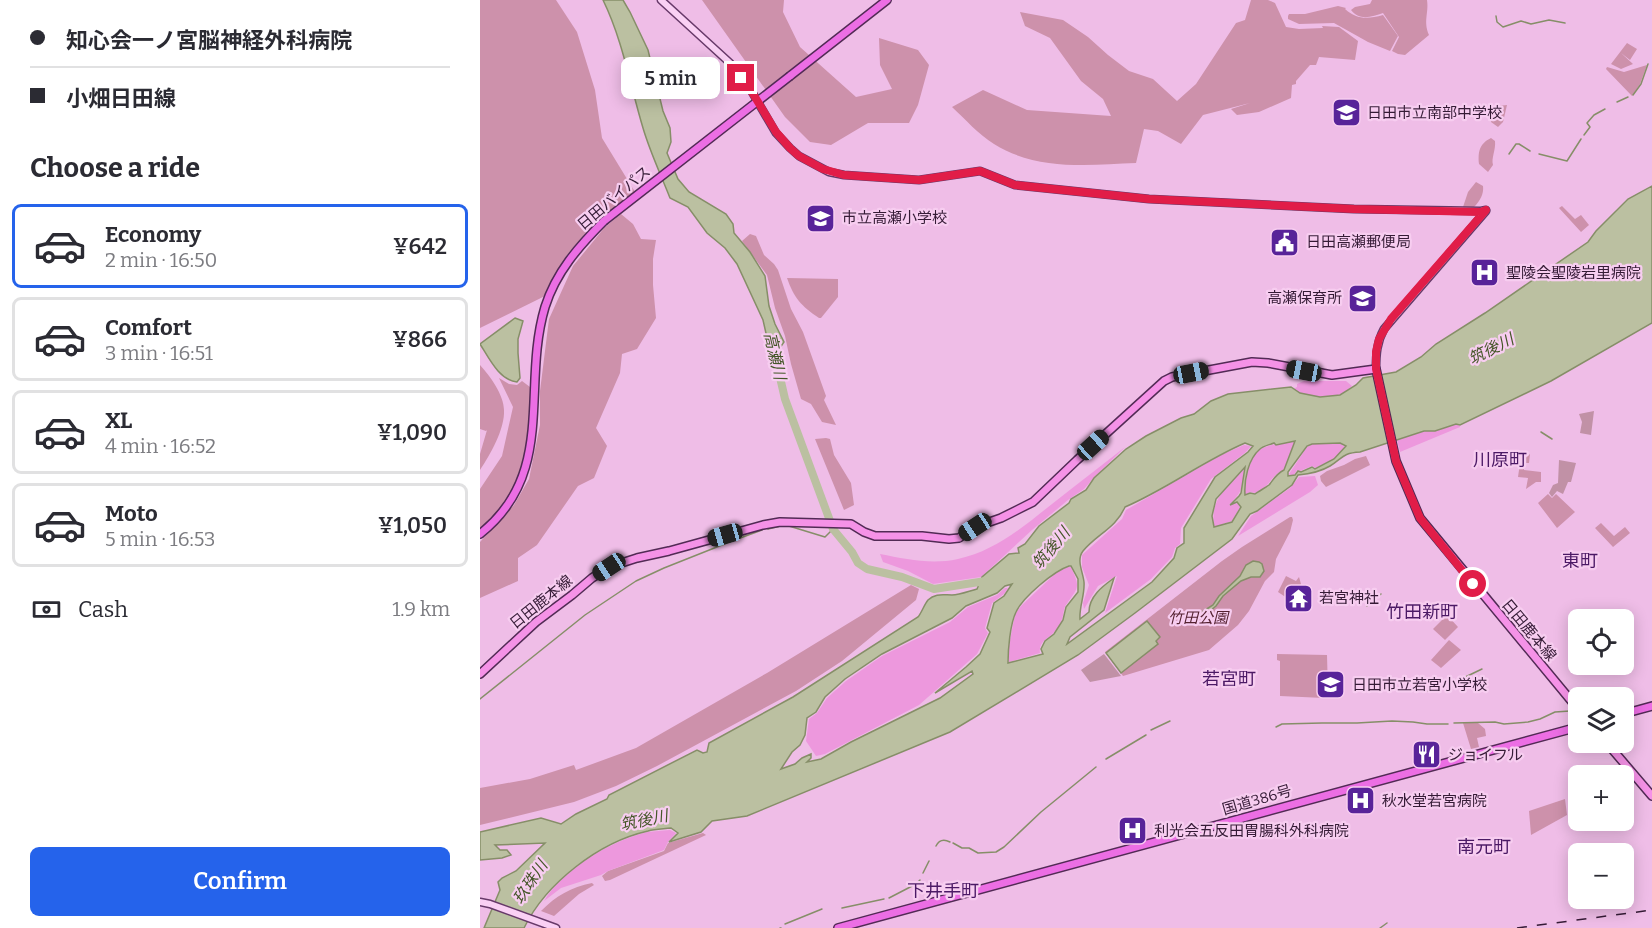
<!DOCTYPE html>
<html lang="en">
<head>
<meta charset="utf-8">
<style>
  body { margin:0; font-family:Bitter,"Noto Sans JP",serif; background:#f7f7f7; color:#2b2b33; height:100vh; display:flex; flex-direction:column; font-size:22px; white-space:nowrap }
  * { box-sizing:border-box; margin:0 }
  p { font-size:20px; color:#7c7c81 }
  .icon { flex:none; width:33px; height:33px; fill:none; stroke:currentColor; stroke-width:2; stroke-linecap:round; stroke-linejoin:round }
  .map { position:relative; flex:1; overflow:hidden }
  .drawer { display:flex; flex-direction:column; background:#fff; width:480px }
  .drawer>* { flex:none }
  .hud { display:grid; align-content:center; height:132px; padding:0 30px; background:#fff }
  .fabs { position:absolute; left:1088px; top:609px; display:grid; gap:12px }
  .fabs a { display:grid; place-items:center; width:66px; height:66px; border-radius:9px; background:#fff; box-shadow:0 3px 15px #0003; font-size:30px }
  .end { position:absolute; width:27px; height:27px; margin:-14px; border:8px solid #e11d48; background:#fff; box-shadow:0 0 0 3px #fff }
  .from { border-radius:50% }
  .bubble { position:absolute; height:42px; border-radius:9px; background:#fff; box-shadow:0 3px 15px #0003; font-size:20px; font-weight:600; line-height:42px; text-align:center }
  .car { position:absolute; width:18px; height:36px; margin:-18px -9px; border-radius:8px; box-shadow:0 0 4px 2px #0007; background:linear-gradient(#222 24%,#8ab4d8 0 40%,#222 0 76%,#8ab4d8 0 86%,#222 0) }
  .hud b { display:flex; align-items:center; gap:21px; height:57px; font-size:22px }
  .hud b+b { border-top:2px solid #e1e1e2 }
  .hud i { width:15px; height:15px; background:#2b2b33 }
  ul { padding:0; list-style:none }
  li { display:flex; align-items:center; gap:18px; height:84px; margin:0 12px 9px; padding:0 18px; border:3px solid #e1e1e2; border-radius:9px }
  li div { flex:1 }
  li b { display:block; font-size:22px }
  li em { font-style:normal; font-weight:600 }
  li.selected { border-color:#2563eb }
  li>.icon { width:54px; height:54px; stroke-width:1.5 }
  h2 { padding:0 30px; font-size:27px; line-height:72px }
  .pay { display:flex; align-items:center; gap:15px; height:66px; padding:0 30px; font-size:22px }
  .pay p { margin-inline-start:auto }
  .cta { display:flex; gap:12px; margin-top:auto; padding:12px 30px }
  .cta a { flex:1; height:69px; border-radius:9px; background:#2563eb; color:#fff; font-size:24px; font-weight:600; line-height:69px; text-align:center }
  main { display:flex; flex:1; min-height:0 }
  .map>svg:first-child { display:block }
  .green { fill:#cd91ab }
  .sand { fill:#ed98dd }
  .cemetery { fill:#c191a6 }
  .water { fill:#bbc0a1; stroke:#868e68; stroke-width:1.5; fill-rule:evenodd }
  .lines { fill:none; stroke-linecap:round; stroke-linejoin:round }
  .stream { stroke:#868e68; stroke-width:1.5 }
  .river { stroke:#bbc0a1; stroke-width:8 }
  .secondary-casing { stroke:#673969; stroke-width:9 }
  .primary-casing { stroke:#522a55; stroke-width:10 }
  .trunk-casing { stroke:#522a55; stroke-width:10 }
  .secondary { stroke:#fad0f4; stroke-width:6 }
  .primary { stroke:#f592e7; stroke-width:7 }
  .trunk { stroke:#ec6ee4; stroke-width:7 }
  .rail { stroke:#351b36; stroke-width:1.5; stroke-dasharray:10 10; stroke-linecap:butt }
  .trunk-bridge-casing { stroke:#522a55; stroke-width:10; stroke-linecap:butt }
  .trunk-bridge { stroke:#ec6ee4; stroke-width:7 }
  .route { stroke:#e11d48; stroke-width:8 }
  .labels { text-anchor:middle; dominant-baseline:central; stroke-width:4.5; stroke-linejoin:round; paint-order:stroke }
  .poi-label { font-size:15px; fill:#351b36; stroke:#f7cdf0; text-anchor:start }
  .street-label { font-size:15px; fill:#351b36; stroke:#f7cdf0 }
  .park-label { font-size:15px; font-style:italic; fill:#542130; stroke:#f7cdf0 }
  .water-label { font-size:16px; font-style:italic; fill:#455729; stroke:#f7cdf0 }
  .quarter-label { font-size:18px; fill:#4b1965; stroke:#f7cdf0 }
</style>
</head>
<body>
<main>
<section class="drawer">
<div class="hud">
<b><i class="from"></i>知心会一ノ宮脳神経外科病院</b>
<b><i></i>小畑日田線</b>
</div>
<h2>Choose a ride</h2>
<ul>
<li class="selected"><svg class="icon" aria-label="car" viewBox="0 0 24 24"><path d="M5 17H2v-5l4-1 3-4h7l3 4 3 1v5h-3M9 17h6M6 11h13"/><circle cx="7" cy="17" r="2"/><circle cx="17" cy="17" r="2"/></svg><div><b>Economy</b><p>2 min · 16:50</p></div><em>¥642</em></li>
<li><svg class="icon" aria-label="car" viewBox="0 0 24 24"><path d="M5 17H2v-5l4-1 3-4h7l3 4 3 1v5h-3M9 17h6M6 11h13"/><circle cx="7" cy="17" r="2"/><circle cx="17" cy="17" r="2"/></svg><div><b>Comfort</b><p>3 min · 16:51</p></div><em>¥866</em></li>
<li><svg class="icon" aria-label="car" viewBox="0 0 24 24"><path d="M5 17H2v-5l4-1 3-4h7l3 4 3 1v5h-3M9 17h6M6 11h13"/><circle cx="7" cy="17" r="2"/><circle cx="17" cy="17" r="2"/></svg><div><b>XL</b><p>4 min · 16:52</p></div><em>¥1,090</em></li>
<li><svg class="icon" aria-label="car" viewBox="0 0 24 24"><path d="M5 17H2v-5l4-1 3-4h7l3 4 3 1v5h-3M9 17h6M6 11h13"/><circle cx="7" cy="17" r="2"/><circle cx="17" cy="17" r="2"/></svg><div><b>Moto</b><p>5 min · 16:53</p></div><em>¥1,050</em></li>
</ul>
<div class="pay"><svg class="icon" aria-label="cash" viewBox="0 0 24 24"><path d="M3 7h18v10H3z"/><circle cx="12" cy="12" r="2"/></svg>Cash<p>1.9 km</p></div>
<div class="cta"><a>Confirm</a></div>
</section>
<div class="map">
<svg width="1172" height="928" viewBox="0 0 1172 928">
  <rect width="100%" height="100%" fill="#efbde7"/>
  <!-- green -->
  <g class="green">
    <polygon points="0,0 76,0 97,32 115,90 122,138 155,192 108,230 87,255 67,295 0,328"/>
    <polygon points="222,0 304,0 303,12 320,47 376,97 412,89 400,65 399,38 438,50 449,65 438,105 429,123 388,123 351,145 330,142 305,117"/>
    <path d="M 771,0 L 788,0 L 795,3 L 806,27 L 819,29 L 843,28 L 842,26 L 859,27 L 878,41 L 875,60 L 839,57 L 836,65 L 830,65 L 816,81 L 816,84 L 812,85 L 811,98 L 779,112 L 757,115 L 751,109 L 770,103 L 723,115 L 701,144 L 678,131 L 664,129 L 656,163 C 608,165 557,171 514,144 C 499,135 485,119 472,107 L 503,90 L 547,110 L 631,116 L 623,99 L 601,81 L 570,38 L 545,26 L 540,12 L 583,20 L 608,37 L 628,55 L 649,71 L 673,79 L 697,101 L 716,84 L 756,23 L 765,20 Z"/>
    <path d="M 892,0 L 947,0 C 949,13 943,21 949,35 L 925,55 L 918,54 L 912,51 L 919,37 L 903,13 C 892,17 879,21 871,10 L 875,7 L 890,4 Z"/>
    <path d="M 858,6 L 866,8 L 865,9 C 877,20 888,19 903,15 L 918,36 L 910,51 L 888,42 L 854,23 L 819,24 L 808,19 L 808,16 L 809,14 L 825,14 Z"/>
    <polygon points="1147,43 1157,49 1150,60 1141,53 1153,64 1141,69 1131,64"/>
    <polygon points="1167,65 1160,84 1152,96 1126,69 1127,67 1144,72"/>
    <polygon points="1027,105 1023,122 1018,127 1011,122 1010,118 1018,106"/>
    <path d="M 1011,138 L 1015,141 C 1016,150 1011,158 1013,165 L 1008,172 L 999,164 C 998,152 999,144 1011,138 Z"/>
    <path d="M 996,182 L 1003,186 C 1004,194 1000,201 994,207 L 983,207 L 988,192 Z"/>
    <polygon points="1082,206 1095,219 1101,215 1109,225 1101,232 1079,208"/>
    <polygon points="141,214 153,224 161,239 176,240 173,259 173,285 176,318 157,349 142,354 140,373 116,428 127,446 114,478 98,486 57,545 38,558 38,581 0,598 0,542 34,505 49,479 60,425 60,391 69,319 93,266 125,227"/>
    <polygon points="270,234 276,236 284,255 294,264 298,270 311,309 323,332 346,396 344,400 356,425 342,422 331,404 321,399 311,364 305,336 295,308 287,275 262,241"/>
    <path d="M 307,278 L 358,279 L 358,297 L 341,318 L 339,318 C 321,306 314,298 307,278 Z"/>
    <path d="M 0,365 C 10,376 24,395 24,410 C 25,429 10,455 0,470 L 0,454 L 7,430 L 6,431 L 0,429 Z"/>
    <path d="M 19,378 L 29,384 L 37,385 L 42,381 L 50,387 C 50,405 52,426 48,444 C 43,475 26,510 0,529 L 0,489 L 22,456 L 33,407 Z"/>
    <polygon points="346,438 350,439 354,455 371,483 374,505 364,510 335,439"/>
    <polygon points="1050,454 1049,463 1044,463 1044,470 1061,472 1061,482 1056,482 1046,489 1048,478 1038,477 1040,463"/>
    <polygon points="886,456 890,465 846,487 841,481 840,476 847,471 864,465 875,459"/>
    <polygon points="1068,494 1072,498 1076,494 1095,512 1077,528 1058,503"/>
    <polygon points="810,517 812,517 813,520 810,532 796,559 794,572 785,581 769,611 758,625 729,650 643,676 625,652 742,561 762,547"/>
    <polygon points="1121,523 1134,536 1145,527 1150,533 1133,547 1115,528"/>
    <polygon points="806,576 816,581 819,577 821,584 812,596 807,598 798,592"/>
    <polygon points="431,585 439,589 436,600 362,661 316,691 177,766 136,786 94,802 0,825 0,788 50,779 94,765 96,770 156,748 287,673"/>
    <polygon points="967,615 978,627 965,640 953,629"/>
    <polygon points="969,640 981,650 961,668 951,660"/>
    <polygon points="797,654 847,655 848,692 844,698 800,696 800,661 797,660"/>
    <polygon points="983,723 998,723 1005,729 1006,736 997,738 999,747 991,749"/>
    <polygon points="1085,799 1087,815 1051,835 1049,811"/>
    <polygon points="223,833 226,835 130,880 125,881 122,876 128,871 184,851 188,843"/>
    <path d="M 112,883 L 114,885 L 99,894 L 74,916 L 61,911 C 76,896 91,887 112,883 Z"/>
  </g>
  <!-- sand -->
  <g class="sand">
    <polygon points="824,381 866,381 872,386 860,396 840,399 812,390 817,387 817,384"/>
    <polygon points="976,424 980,426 980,427 920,452 917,440 944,431 955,431"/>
    <path d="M 815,441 L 804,470 C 796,473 793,478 788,484 C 785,488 779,491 775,493 L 770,492 L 765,495 C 765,480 768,458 781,449 C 789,444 805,443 815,441 Z"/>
    <polygon points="859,443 865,447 854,459 835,468 832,466 820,471 817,470 814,475 810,476 809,474 827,447 832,444"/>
    <polygon points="764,445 771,446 766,452 731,479 701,528 700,544 695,548 692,557 671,579 625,613 637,576 618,586 604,609 603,603 609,585 602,567 602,555 642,519 646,510 741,455"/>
    <path d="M 645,447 L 611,481 L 604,489 L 588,500 L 552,530 L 501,577 L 453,584 L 428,571 L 403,562 L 400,554 C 426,559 451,565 478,559 C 515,551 543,527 572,504 C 596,485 621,466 645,447 Z"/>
    <path d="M 764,468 C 763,487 763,491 749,505 L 757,503 L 760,507 L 752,521 L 734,527 C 730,497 747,489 764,468 Z"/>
    <polygon points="835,476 838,485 830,492 758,536 771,516 810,488 819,477"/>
    <path d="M 588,567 L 591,567 C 601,589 598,587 586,605 C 583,609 584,614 582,619 C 581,623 578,628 575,631 C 569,639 558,641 560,653 L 529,662 L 528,651 L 535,614 L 541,606 L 579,570 Z"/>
    <polygon points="525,588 528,588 524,594 512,603 505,628 508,633 497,654 439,705 345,754 336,756 326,741 329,719 337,713 347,698 366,681 402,656 470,622 488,607 517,595"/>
    <path d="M 190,830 L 196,833 L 188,842 L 184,850 L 128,871 L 121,875 L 81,888 L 64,901 C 83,869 131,841 167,832 C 174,831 182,831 190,830 Z"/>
  </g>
  <!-- cemetery -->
  <g class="cemetery">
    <polygon points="1114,411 1111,435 1100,433 1102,422 1099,414"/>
    <polygon points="1079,460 1096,463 1091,482 1088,482 1083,494 1077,491 1072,497 1069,493 1073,485 1078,483"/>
    <polygon points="624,654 641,676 610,682 601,670"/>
  </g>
  <!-- water -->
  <g class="water">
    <path d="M 123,0 L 143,0 L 150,12 L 168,50 L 183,111 L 190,128 L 191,142 L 187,153 L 198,179 L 209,192 L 246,214 L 253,224 L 254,233 L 270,252 L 285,276 L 289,306 L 295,324 L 304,342 L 292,360 L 283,320 L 257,264 L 245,248 L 227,233 L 208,207 L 190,198 C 181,175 170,152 163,128 C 150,85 143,41 123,0 Z"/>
    <path d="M 1172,186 L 1172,323 L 1071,381 L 980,425 L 976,424 L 955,431 L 944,431 L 880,452 C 862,453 863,458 850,466 C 840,472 829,474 818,475 L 812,485 L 777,511 L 770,514 L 752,539 L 655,613 L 598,655 L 470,732 L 267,816 L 232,821 L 221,832 L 189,842 L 198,833 L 191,828 C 183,829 175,829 168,831 C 119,842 66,883 44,928 L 4,928 L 20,890 L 18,882 L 22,878 L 36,871 L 65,843 L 15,845 L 20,850 L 27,850 L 31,855 L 22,858 L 0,860 L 0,832 L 61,818 L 81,824 L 96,814 L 127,799 L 129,795 L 217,750 L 223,753 L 227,752 L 229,743 L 313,697 L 438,617 C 442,612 444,605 448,600 C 455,593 463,595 472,595 C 480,595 489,591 497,589 L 502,577 L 529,554 L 539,553 L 538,548 L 545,544 L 559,526 L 589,503 L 591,499 L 606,490 L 614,478 L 646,449 L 666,436 L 701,418 L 714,414 L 731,401 L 748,394 L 811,387 L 820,393 L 840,397 L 860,395 L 876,385 L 883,378 L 916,372 L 941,357 L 956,344 L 1005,313 L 1108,242 L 1116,231 L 1148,199 ZM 815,441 L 804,470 C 796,474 794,479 789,485 C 785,488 779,491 775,494 L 770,493 L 765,495 C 764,480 768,459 780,449 C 783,446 789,445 794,443 L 796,445 ZM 765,443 L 773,446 L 768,452 L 735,477 L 704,528 L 704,543 L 697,548 L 694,558 L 672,582 L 587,644 L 590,637 L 624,610 L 634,578 C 623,586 609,596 609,612 L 600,619 C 599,607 605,595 604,582 C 603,572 596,560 603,551 C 617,534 636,528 645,507 C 687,489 723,461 765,443 ZM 860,443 L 866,446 L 854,459 L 835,469 L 832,467 L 821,472 L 818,471 L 815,475 L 808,476 L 808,472 L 827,446 L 832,444 ZM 765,467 L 761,493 L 759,496 L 750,505 L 757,502 L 761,507 L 752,522 L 734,527 L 732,516 L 736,499 ZM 589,566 L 591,566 L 598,579 L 598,592 L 586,607 L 583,620 L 574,634 L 565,641 L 561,649 L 563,654 L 528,663 C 528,650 530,624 536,612 C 543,597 574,571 589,566 ZM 532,584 L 524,596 L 514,603 L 507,628 L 510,632 L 500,654 L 486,667 L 455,693 L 492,671 L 493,674 L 460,698 L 371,742 L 341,759 L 327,762 L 331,758 L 331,754 L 322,758 L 315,764 L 301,769 L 312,752 L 320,745 L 325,735 L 327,718 L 336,712 L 345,697 L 365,679 L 402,654 L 472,618 L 486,606 L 517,593 L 525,586 Z"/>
    <path d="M 35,318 L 43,321 L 38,339 L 38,353 L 40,378 L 37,382 C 19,380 9,358 0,344 Z"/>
    <polygon points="773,561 779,562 782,564 784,571 780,577 771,577 761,581 743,596 736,606 731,610 722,612 733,605 739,596 760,576 766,565"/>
    <polygon points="667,621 680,637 676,641 678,644 641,673 626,653"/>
  </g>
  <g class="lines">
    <!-- stream -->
    <g class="stream">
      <polyline points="1016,16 1017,22 1023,27 1041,21 1051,24 1069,20 1085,23"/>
      <polyline points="1153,95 1161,84 1168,64"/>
      <polyline points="1137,102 1148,97"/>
      <polyline points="1104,135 1110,127 1107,123 1114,115 1125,109"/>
      <polyline points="1029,154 1036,144 1039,144 1050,151"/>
      <polyline points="1059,154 1087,161 1101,139"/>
      <polyline points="1061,432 1072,439"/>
      <polyline points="309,526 345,537 353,529"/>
      <polyline points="288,529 305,525"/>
      <polyline points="887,606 901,594"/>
      <polyline points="977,681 1002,669"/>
      <polyline points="948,691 972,682"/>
      <polyline points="0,699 105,615 156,581 184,568 252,541 282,530"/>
      <polyline points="974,723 1015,722 1024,724 1048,722 1060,719 1075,712 1090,711"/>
      <polyline points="796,727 802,724 842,723 877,723 912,721 933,722 947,724 968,724"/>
      <polyline points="671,730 690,721"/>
      <polyline points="626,759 666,735"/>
      <polyline points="473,843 482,848 489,848 498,853 516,852 524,847 561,812 616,767"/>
      <path d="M 456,846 C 459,840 464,839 470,842"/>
      <polyline points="443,873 449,861"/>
      <polyline points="409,898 436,884 440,880"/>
      <polyline points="362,908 404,899"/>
      <polyline points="305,924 342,909"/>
      <polyline points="300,928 301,928"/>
      <polyline points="900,928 907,923"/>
    </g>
    <!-- river -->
    <polyline class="river" points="293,347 305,399 353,529 372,552 378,563 387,569 422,577 454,589 512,580"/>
    <defs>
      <g id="secondary">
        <polyline points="181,0 250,63 272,92 296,133 310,148 319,156 349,172 364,175 439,180 500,171 535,185 669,199 874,209 1001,211 1006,210"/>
        <path d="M 896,369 C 896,354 897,342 904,329 L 1006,211"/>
        <polyline points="0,902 10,904 76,928"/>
      </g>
      <g id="primary">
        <polyline points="0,674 56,622 92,595 112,578 129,567 157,558 189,551 283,525 300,522 371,524 384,532 395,536 442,536 469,539 479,538 495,527 521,518 553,502 597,460 684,381 692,377 772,362 788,363 852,375 896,369 916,461 940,518 1098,709"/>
        <polyline points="1126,742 1172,796"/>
      </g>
      <g id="trunk">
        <polyline points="310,76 407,0"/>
        <path d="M 0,534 C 77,473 41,387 65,307 C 76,272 99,246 124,221"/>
        <polyline points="1143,714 1172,706"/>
        <polyline points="358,928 1098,727"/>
      </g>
    </defs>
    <!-- secondary casing -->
    <use href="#secondary" class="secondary-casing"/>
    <!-- primary casing -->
    <use href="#primary" class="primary-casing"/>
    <!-- trunk casing -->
    <use href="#trunk" class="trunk-casing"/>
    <!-- secondary -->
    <use href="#secondary" class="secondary"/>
    <!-- primary -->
    <use href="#primary" class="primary"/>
    <!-- trunk -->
    <use href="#trunk" class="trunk"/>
    <!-- rail -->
    <polyline class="rail" points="1037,928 1172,910"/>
    <defs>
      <polyline id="trunk-bridge" points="124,221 310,76"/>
    </defs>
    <!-- trunk-bridge casing -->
    <use href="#trunk-bridge" class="trunk-bridge-casing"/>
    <!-- trunk-bridge -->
    <use href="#trunk-bridge" class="trunk-bridge"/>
  </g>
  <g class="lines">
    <!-- route -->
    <polyline class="route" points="261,78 272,92 296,132 310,148 319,156 343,169 364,175 439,180 500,171 535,185 669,199 874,209 1001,212 1006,210 911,319 899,339 896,352 896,369 916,461 940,518 993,584"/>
  </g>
  <!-- icons -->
  <defs>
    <symbol id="school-square" viewBox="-11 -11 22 22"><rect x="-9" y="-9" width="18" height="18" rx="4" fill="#582399" stroke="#f7cdf0"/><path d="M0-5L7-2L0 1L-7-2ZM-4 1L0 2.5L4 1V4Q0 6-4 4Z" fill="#fff"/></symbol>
    <symbol id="civic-square" viewBox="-11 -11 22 22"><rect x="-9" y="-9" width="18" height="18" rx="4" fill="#582399" stroke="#f7cdf0"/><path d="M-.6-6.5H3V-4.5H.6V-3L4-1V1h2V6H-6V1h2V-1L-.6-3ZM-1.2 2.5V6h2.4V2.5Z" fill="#fff"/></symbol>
    <symbol id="hospital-square" viewBox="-11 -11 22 22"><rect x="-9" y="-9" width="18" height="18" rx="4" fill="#582399" stroke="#f7cdf0"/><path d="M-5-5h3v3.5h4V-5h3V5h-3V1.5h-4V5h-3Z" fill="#fff"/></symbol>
    <symbol id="temple-square" viewBox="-11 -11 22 22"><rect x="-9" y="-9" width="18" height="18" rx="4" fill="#582399" stroke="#f7cdf0"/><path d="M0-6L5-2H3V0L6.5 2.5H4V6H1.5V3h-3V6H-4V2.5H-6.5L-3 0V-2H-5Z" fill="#fff"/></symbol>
    <symbol id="restaurant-square" viewBox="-11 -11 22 22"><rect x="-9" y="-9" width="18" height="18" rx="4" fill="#582399" stroke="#f7cdf0"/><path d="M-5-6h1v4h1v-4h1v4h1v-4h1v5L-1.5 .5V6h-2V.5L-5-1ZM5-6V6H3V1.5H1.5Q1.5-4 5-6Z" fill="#fff"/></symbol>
  </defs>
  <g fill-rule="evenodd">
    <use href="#school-square" x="850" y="96" width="33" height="33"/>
    <use href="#school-square" x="324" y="202" width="33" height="33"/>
    <use href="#civic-square" x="788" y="226" width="33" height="33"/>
    <use href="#hospital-square" x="988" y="256" width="33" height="33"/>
    <use href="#school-square" x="866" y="282" width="33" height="33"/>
    <use href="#temple-square" x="802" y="582" width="33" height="33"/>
    <use href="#school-square" x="834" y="668" width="33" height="33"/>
    <use href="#restaurant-square" x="930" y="738" width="33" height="33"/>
    <use href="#hospital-square" x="864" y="784" width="33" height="33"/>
    <use href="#hospital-square" x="636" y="814" width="33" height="33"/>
  </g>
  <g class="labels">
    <!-- poi labels -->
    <g class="poi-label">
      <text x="887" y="113">日田市立南部中学校</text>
      <text x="362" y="218">市立高瀬小学校</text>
      <text x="826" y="242">日田高瀬郵便局</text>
      <text x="1026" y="273">聖陵会聖陵岩里病院</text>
      <text x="862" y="298" text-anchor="end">高瀬保育所</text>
      <text x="839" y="598">若宮神社</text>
      <text x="872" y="685">日田市立若宮小学校</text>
      <text x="968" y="755">ジョイフル</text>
      <text x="902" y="801">秋水堂若宮病院</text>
      <text x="674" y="831">利光会五反田胃腸科外科病院</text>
    </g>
    <!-- street labels -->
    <g class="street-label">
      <text transform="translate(134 198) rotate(-40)">日田バイパス</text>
      <text transform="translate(61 602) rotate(-39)">日田鹿本線</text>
      <text transform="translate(1049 630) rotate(50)">日田鹿本線</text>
      <text transform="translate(777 800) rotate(-16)">国道386号</text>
    </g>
    <!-- park labels -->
    <g class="park-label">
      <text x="718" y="618">竹田公園</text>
    </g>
    <!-- water labels -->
    <g class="water-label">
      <text transform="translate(1011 349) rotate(-27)">筑後川</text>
      <text transform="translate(295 356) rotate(77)">高瀬川</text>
      <text transform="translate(571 548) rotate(-50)">筑後川</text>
      <text transform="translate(164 820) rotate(-11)">筑後川</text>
      <text transform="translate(50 882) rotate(-56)">玖珠川</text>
    </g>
    <!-- quarter labels -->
    <g class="quarter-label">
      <text x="1020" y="460">川原町</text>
      <text x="1100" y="561">東町</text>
      <text x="942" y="612">竹田新町</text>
      <text x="749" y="679">若宮町</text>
      <text x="1004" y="847">南元町</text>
      <text x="463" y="891">下井手町</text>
    </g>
  </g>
</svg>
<div class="fabs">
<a><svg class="icon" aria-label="locate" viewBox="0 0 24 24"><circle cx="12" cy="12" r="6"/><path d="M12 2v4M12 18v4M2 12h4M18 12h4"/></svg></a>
<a><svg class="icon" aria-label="layers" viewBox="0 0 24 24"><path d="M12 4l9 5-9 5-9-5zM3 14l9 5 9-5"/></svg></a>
<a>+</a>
<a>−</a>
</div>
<i class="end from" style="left:993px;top:584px"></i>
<i class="end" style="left:261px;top:78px"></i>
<div class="bubble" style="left:141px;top:57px;width:99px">5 min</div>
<i class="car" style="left:824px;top:371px;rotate:281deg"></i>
<i class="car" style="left:711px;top:373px;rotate:79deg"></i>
<i class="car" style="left:613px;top:445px;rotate:48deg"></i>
<i class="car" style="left:495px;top:527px;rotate:237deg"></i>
<i class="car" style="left:245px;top:535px;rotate:254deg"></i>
<i class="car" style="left:129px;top:567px;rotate:237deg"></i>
</div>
</main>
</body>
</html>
